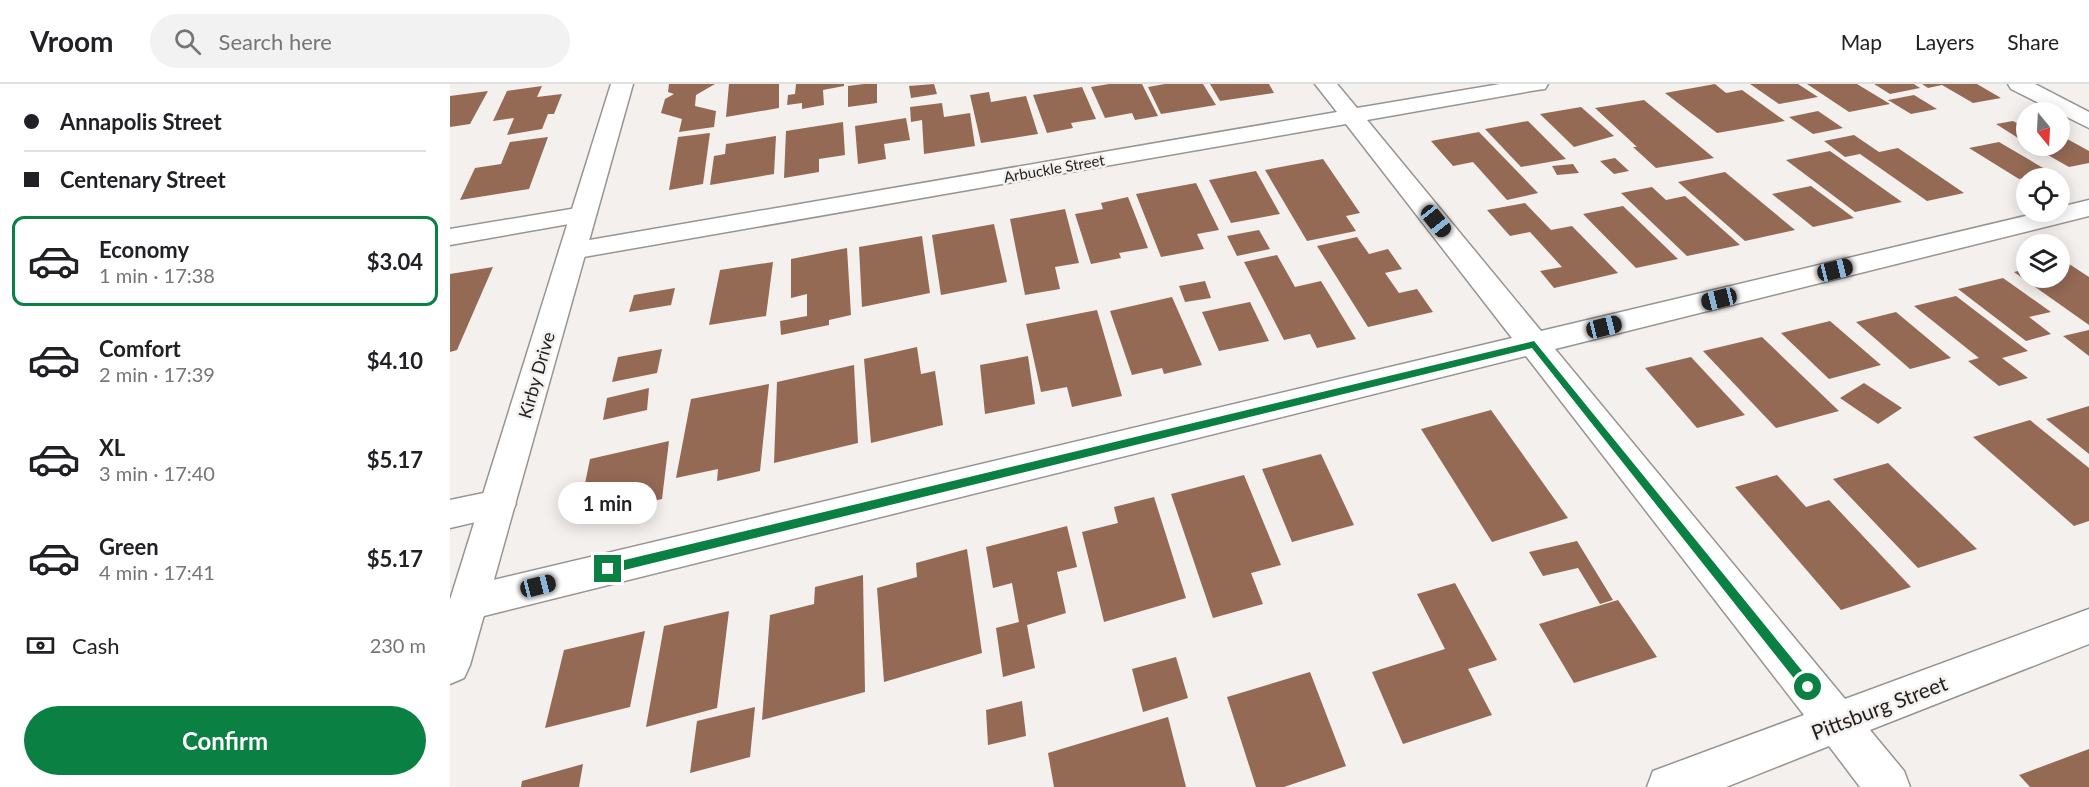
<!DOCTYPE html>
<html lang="en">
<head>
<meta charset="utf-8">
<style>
  body { margin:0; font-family:Lato,sans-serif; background:#f2f2f2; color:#202124; height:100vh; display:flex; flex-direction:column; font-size:22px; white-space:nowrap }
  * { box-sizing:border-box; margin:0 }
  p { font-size:20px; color:#757577 }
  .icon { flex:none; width:33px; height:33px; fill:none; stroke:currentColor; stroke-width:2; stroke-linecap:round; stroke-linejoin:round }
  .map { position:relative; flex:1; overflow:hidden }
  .details { display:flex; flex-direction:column; background:#fff; width:450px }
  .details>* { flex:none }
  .banner { display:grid; align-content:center; height:132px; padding:0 24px; background:#fff }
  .needle { width:39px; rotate:162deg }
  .fabs { position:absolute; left:1566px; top:18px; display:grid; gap:12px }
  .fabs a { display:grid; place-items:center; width:54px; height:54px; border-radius:50%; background:#fff; box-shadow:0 3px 15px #0003; font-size:30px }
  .end { position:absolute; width:27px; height:27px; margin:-14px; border:8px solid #0b8043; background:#fff; box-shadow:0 0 0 3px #fff }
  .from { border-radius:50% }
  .bubble { position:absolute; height:42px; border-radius:21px; background:#fff; box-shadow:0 3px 15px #0003; font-size:20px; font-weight:700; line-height:42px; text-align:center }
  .car { position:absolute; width:18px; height:36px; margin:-18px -9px; border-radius:8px; box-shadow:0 0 4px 2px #0007; background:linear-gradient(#222 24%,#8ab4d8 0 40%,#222 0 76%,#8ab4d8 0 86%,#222 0) }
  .banner b { display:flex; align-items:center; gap:21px; height:57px; font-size:22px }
  .banner b+b { border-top:2px solid #e0e0e0 }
  .banner i { width:15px; height:15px; background:#202124 }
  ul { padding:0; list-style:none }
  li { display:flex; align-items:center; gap:18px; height:90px; margin:0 12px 9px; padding:0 12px; border:3px solid transparent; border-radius:12px }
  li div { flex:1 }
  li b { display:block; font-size:22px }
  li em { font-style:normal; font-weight:700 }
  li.selected { border-color:#0b8043 }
  li>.icon { width:54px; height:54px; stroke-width:1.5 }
  .pay { display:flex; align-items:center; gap:15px; height:66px; padding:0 24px; font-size:22px }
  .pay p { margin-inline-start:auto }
  .primary-button { display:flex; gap:12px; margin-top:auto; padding:12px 24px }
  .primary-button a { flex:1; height:69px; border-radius:36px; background:#0b8043; color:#fff; font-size:24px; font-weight:700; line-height:69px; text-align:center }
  header { display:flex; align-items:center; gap:36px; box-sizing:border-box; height:84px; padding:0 30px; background:#fff; border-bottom:2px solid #e0e0e0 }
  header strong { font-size:28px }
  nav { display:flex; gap:33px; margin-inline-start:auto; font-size:21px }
  .search { width:420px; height:54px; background:#f2f2f2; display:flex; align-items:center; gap:15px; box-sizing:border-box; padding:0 21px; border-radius:33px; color:#757577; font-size:22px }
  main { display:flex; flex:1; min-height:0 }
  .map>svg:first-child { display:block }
  .building { fill:#956a55 }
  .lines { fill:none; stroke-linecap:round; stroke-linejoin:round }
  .minor-casing { stroke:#989492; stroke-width:3 }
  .major-casing { stroke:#989492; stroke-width:3 }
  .minor { fill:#fff; fill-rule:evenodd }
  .major { fill:#fff; fill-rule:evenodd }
  .route { fill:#0b8043 }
  .labels { text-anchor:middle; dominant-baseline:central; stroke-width:5; stroke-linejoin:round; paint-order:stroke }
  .far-street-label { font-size:15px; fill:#201f1e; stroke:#f4f0ee }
  .street-label { font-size:18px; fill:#201f1e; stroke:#f4f0ee }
  .near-street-label { font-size:21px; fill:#201f1e; stroke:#f4f0ee }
</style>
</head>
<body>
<header>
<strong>Vroom</strong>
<div class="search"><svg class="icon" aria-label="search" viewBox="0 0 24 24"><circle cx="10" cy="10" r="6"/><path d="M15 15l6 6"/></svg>Search here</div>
<nav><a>Map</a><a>Layers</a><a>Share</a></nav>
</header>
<main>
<section class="details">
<div class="banner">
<b><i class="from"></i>Annapolis Street</b>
<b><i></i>Centenary Street</b>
</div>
<ul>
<li class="selected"><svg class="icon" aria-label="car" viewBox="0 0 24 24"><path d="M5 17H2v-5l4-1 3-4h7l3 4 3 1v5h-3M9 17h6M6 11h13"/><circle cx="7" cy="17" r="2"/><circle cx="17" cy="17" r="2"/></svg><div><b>Economy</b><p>1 min · 17:38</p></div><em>$3.04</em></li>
<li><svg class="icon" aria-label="car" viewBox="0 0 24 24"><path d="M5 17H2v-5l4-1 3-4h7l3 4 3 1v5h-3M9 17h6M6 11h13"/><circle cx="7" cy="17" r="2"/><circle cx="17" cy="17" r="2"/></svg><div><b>Comfort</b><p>2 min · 17:39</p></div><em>$4.10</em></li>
<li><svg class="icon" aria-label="car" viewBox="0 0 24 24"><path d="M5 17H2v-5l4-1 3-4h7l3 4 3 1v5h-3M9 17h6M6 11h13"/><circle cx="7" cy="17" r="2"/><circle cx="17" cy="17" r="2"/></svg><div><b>XL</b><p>3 min · 17:40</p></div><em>$5.17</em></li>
<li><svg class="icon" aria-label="car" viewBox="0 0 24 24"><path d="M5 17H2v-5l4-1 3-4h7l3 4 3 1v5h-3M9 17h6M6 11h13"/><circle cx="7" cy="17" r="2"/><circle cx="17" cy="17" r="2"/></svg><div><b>Green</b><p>4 min · 17:41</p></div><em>$5.17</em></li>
</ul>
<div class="pay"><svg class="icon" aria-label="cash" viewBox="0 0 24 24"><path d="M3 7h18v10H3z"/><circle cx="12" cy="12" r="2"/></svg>Cash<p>230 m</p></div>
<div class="primary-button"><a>Confirm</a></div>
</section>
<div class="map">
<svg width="1639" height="703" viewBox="0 0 1639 703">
  <rect width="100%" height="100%" fill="#f4f0ee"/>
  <!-- building -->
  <g class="building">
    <polygon points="219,0 265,0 246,11 245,22 266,27 264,43 229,48 232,35 211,29 215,15 224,10 218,8"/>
    <polygon points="279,0 329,0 329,24 276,33"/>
    <polygon points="346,0 394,0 394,2 373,6 374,21 352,25 352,19 337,21 338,11 345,10"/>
    <polygon points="414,0 427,0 427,19 398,23 398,2"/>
    <polygon points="484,0 487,10 461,14 459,2"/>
    <polygon points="659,0 692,0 708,32 685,36 682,29 655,34 641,3"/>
    <polygon points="715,0 753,0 766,21 711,30 698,3"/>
    <polygon points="760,0 819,0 824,9 770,17"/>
    <polygon points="1265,0 1276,9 1292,6 1335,37 1267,49 1215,9"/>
    <polygon points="1300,0 1348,0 1368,13 1329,20"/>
    <polygon points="1357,0 1407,0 1440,20 1399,28"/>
    <polygon points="1424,0 1464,0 1470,4 1440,10"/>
    <polygon points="1472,0 1527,0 1551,14 1523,19 1492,1 1478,4"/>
    <polygon points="92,2 87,13 112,10 104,30 98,30 92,45 57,51 64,34 43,37 57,7"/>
    <polygon points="632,3 646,35 621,39 623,44 597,49 583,11"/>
    <polygon points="38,7 20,40 0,43 0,12"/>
    <polygon points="539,8 541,18 576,12 588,50 531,59 520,11"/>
    <polygon points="1464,11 1487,25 1461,30 1438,16"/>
    <polygon points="1194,16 1264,74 1206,84 1183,63 1187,63 1145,24"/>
    <polygon points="492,19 494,33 520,29 525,62 474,70 472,36 461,38 460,23"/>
    <polygon points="1131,23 1164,52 1124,63 1090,30"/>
    <polygon points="1368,27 1393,44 1363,50 1339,33"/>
    <polygon points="456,34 460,56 434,60 436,75 408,80 405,42"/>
    <polygon points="1078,37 1116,75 1071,83 1035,45"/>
    <polygon points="1563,37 1576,44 1576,59 1546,40"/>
    <polygon points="393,38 395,71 369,75 369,88 334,94 336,47"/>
    <polygon points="1029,48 1088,109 1057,116 1023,78 1003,82 981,57"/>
    <polygon points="260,49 253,100 219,106 228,53"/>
    <polygon points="1404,51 1429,68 1448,64 1514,109 1477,117 1410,70 1395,73 1374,57"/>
    <polygon points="1610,51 1639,67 1639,79 1619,83 1582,62 1610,62"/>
    <polygon points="326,52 324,90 260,101 264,72 275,70 276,60"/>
    <polygon points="98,53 79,105 10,116 25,84 51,80 60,58"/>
    <polygon points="1549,58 1600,88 1569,95 1519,64"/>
    <polygon points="1380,67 1452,118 1405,128 1336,76"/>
    <polygon points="1165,74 1179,87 1164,90 1150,77"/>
    <polygon points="873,75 910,129 896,132 906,147 857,157 815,86"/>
    <polygon points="1123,80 1129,89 1107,91 1102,82"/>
    <polygon points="806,87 830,130 781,139 759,96"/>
    <polygon points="1275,88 1345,146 1295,157 1228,98"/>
    <polygon points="746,99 769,146 747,150 754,165 711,173 686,110"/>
    <polygon points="1361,102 1404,134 1363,143 1322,110"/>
    <polygon points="1202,103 1216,116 1235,112 1290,161 1237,172 1171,109"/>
    <polygon points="678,113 698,164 669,169 671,174 641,180 625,130 653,125 651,119"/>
    <polygon points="1075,119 1101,146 1122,142 1168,189 1104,204 1090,187 1112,183 1080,148 1060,152 1037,126"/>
    <polygon points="1173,122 1228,175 1186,184 1133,130"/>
    <polygon points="615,125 629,179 605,183 610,205 575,211 560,135"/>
    <polygon points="544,140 557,198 491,211 482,151"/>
    <polygon points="809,146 820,165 787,172 777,152"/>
    <polygon points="472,152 480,209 412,223 409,163"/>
    <polygon points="907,153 919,170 938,165 952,185 935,189 949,209 967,205 983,228 918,243 867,162"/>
    <polygon points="397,164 401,231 379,236 379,241 331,251 330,237 357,232 357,210 341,214 341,175"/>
    <polygon points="827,171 845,203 871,197 906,255 867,264 860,250 834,256 794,178"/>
    <polygon points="1613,176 1639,193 1639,241 1564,188 1576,185 1576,194 1610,194 1610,177"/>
    <polygon points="323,178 316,232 259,241 270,186"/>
    <polygon points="43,183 7,266 0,268 0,190"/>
    <polygon points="1553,194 1601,228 1579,233 1601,250 1576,257 1508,205"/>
    <polygon points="755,197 761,214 735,218 729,202"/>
    <polygon points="225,204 221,221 179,228 184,211"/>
    <polygon points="1506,212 1578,267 1552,274 1578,294 1549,302 1518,277 1529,274 1464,222"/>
    <polygon points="722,213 752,281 714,290 712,284 682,291 660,227"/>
    <polygon points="800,218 819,257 769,267 752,228"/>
    <polygon points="647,226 672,312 622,323 617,303 591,308 576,240"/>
    <polygon points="1446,228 1501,274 1460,285 1406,238"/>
    <polygon points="1380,237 1431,281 1379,295 1331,249"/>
    <polygon points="1639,246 1639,272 1613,252"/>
    <polygon points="1312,253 1389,327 1326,344 1253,267"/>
    <polygon points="467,263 471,290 485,287 493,341 421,359 414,275"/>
    <polygon points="212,265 207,289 162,298 168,273"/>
    <polygon points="578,272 585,320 535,330 530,281"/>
    <polygon points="1241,273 1295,331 1247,344 1195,284"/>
    <polygon points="404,281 408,359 324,379 327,298"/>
    <polygon points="1414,299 1452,324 1428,340 1390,314"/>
    <polygon points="319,300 310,387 267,397 268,385 226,394 241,315"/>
    <polygon points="199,304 197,326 153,336 157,314"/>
    <polygon points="1639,322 1639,370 1596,335"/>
    <polygon points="1041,326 1118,434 1042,458 971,345"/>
    <polygon points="1580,336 1639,384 1639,437 1624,442 1523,353"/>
    <polygon points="219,357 212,415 128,434 140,375"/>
    <polygon points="871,370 904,441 842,458 812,385"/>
    <polygon points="1438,379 1527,465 1468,484 1383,395"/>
    <polygon points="794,391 831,481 801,489 813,520 763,534 721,410"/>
    <polygon points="1327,391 1356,423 1379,416 1461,503 1391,526 1285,403"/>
    <polygon points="704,413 736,514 654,538 632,448 668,439 664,423"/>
    <polygon points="617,442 627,483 607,488 616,529 577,541 585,584 553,593 546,544 569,538 562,499 543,504 536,463"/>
    <polygon points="1127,457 1163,516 1150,520 1128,484 1093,492 1079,468"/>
    <polygon points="517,465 532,569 434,598 427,504 467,493 466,479"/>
    <polygon points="413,491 415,608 312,636 320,531 364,520 365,503"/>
    <polygon points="1005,499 1047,576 1018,585 1042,631 953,660 922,588 995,565 967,510"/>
    <polygon points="1168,516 1207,573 1124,599 1089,540"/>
    <polygon points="279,527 267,624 196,643 214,542"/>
    <polygon points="195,547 180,623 95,644 114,566"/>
    <polygon points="726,573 738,614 693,628 682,585"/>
    <polygon points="860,588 896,682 834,703 806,703 777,613"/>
    <polygon points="572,617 576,652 538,661 536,626"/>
    <polygon points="305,623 300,673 240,689 247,637"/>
    <polygon points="718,633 736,703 604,703 598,669"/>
    <polygon points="1639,665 1639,703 1580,703 1569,691"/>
    <polygon points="133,680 129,703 71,703 72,697"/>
  </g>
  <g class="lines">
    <defs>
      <g id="minor">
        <polygon points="865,0 887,0 907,24 1050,0 1098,0 1095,5 1087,6 917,36 1091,247 1592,128 1610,128 1610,123 1639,116 1639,132 1105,265 1395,615 1639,525 1639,560 1420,646 1454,687 1460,703 1410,703 1379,662 1276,703 1197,703 1203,687 1354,631 1076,272 18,536 4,531 0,516 4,507 18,502 1062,254 896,40 122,175 112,173 109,167 112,161 122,159 887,28"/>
        <polygon points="1558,0 1585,0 1639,28 1639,44 1561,5"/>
        <polygon points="133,123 142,126 146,131 142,136 0,161 0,145"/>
        <polygon points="48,406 60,410 66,420 60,430 0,444 0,416"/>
      </g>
      <polygon id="major" points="161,0 183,0 20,581 14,594 0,600 0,516"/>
    </defs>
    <!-- minor casing -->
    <use href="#minor" class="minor-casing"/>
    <!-- major casing -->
    <use href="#major" class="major-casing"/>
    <!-- minor -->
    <use href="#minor" class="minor"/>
    <!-- major -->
    <use href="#major" class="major"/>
  </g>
  <!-- route -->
  <polygon class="route" points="1084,257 1362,599 1362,607 1354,607 1082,264 158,490 152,485 158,480"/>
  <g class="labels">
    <!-- far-street labels -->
    <g class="far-street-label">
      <text transform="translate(604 84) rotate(-10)">Arbuckle Street</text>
    </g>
    <!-- street labels -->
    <g class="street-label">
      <text transform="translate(86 291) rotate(-74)">Kirby Drive</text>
    </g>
    <!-- near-street labels -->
    <g class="near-street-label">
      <text transform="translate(1429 623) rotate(-21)">Pittsburg Street</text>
    </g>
  </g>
</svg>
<div class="fabs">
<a><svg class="needle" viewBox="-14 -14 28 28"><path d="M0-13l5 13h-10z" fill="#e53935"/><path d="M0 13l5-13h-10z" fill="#757577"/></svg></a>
<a><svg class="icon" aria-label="locate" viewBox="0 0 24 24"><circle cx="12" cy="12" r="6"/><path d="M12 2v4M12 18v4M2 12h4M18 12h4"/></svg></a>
<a><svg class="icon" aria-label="layers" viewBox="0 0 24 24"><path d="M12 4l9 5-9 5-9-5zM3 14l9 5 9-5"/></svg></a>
</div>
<i class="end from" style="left:1358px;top:603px"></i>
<i class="end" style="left:158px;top:485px"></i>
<div class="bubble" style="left:108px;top:398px;width:99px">1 min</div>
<i class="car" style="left:986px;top:137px;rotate:141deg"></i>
<i class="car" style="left:1385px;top:186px;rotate:76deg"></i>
<i class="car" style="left:1269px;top:215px;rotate:256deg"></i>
<i class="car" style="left:1154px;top:243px;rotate:76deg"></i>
<i class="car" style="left:88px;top:502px;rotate:76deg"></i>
</div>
</main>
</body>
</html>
